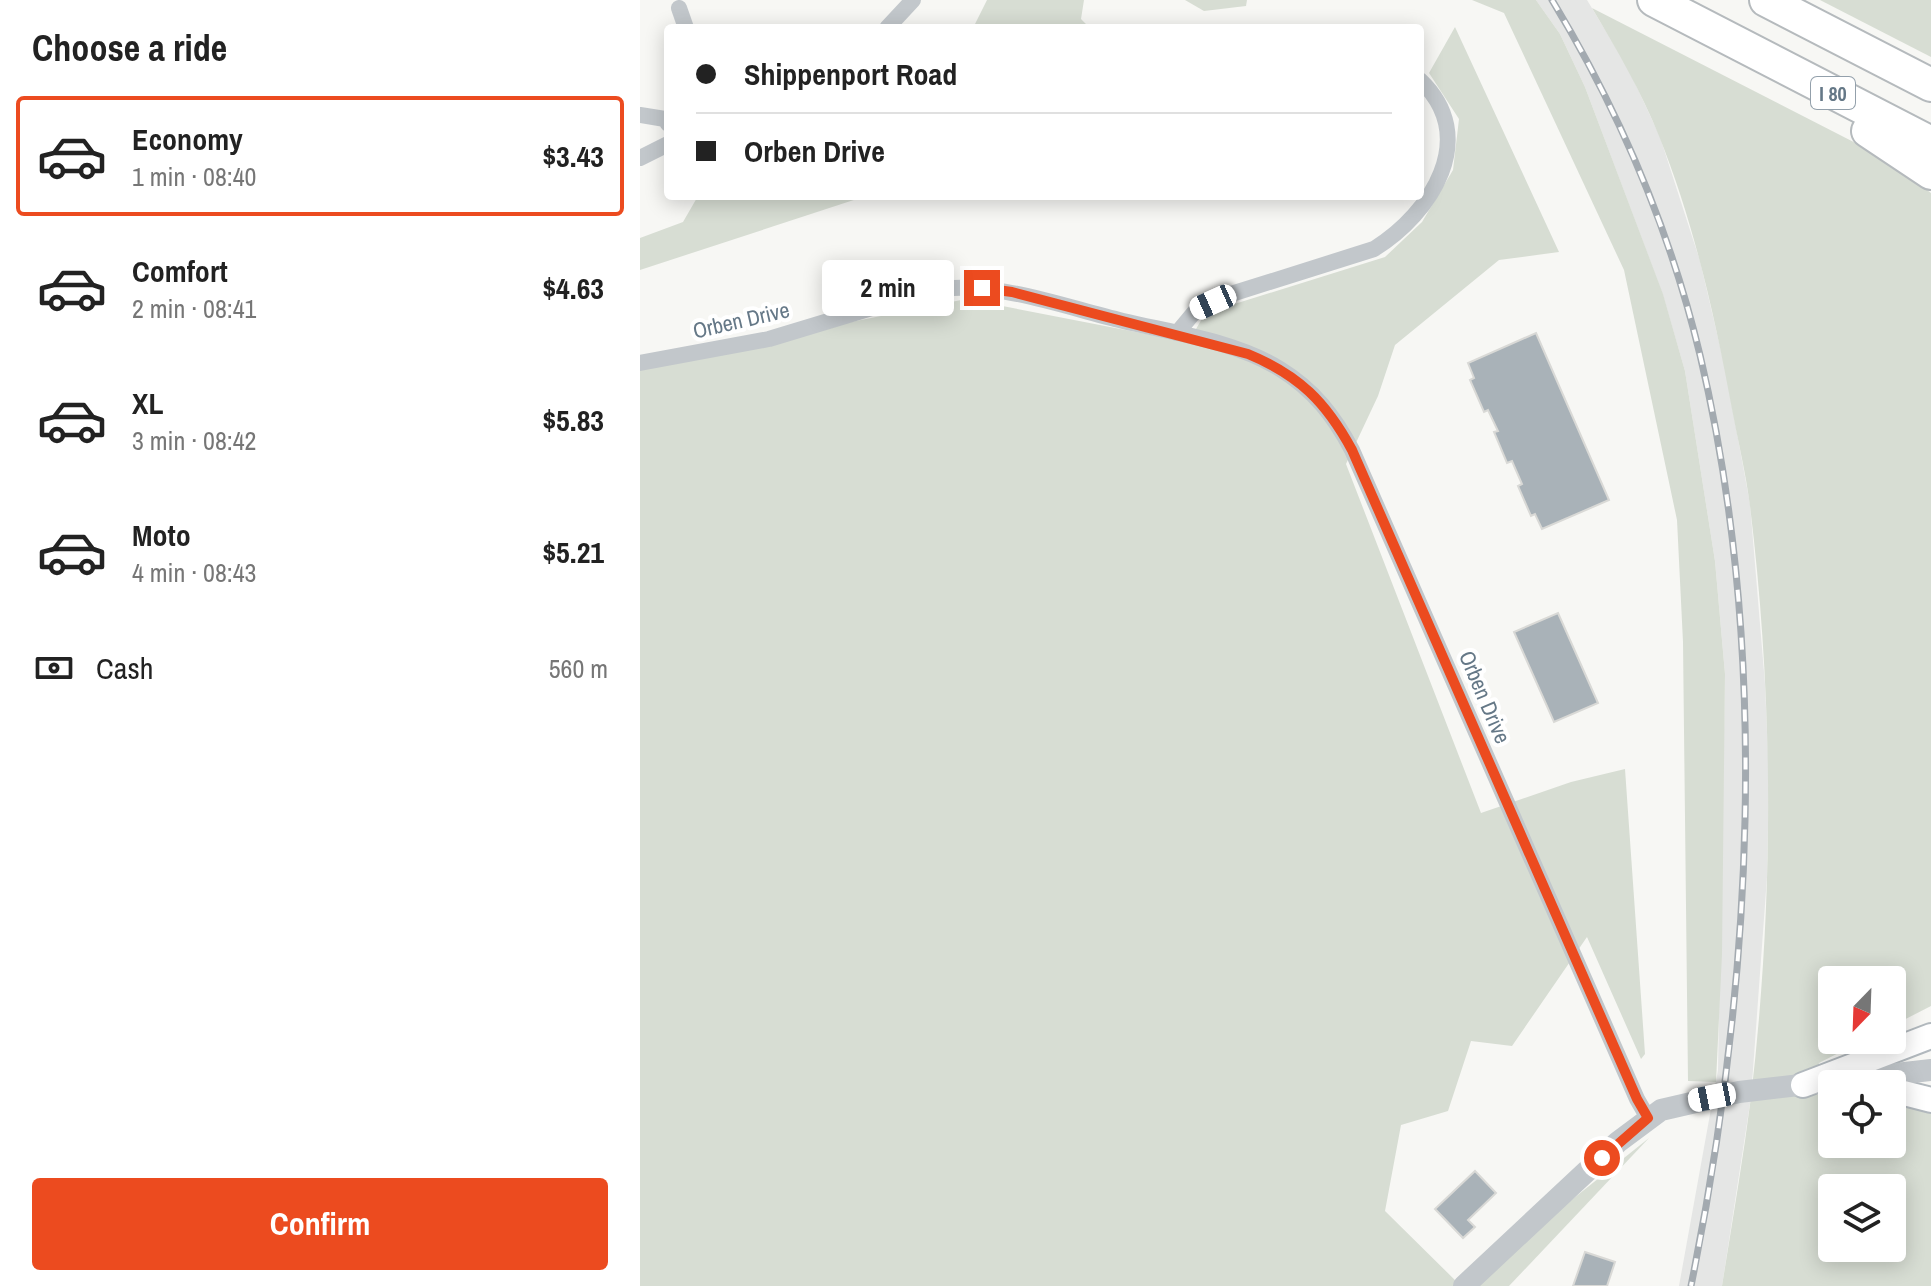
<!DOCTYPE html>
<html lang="en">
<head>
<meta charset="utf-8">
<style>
  body { margin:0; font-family:"Archivo Narrow",sans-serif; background:#f2f2f2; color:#222; height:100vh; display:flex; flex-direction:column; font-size:30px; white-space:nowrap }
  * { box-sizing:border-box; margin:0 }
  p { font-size:26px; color:#767676 }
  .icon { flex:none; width:44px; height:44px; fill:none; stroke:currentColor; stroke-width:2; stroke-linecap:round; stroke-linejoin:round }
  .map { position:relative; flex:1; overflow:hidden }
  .side { display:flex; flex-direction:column; background:#fff; width:640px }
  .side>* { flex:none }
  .banner { position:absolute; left:24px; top:24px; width:760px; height:176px; border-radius:8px; box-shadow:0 4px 20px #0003; display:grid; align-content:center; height:176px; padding:0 32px; background:#fff }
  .needle { width:52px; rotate:203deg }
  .tools { position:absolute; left:1178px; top:966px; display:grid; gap:16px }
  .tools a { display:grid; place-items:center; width:88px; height:88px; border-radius:8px; background:#fff; box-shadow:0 4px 20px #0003; font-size:40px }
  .end { position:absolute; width:36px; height:36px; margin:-18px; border:10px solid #ec4b1f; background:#fff; box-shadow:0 0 0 4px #fff }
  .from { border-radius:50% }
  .bubble { position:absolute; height:56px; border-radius:8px; background:#fff; box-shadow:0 4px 20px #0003; font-size:26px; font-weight:800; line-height:56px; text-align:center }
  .car { position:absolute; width:24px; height:48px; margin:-24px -12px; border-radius:10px; box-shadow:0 0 6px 2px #0007; background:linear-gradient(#fff 24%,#345 0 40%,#fff 0 76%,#345 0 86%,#fff 0) }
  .banner b { display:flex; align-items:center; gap:28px; height:76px; font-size:30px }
  .banner b+b { border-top:2px solid #e0e0e0 }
  .banner i { width:20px; height:20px; background:#222 }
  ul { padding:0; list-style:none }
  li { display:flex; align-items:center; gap:24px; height:120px; margin:0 16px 12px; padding:0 16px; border:4px solid transparent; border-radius:8px }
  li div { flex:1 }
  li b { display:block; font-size:30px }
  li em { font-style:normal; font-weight:800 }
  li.active { border-color:#ec4b1f }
  li>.icon { width:72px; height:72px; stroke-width:1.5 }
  h2 { padding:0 32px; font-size:36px; line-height:96px }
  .pay { display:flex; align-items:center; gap:20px; height:88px; padding:0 32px; font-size:30px }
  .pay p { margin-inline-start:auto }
  .cta { display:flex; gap:16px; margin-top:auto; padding:16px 32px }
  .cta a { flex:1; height:92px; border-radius:8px; background:#ec4b1f; color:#fff; font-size:32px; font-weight:800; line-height:92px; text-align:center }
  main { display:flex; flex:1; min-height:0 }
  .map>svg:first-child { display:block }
  .built { fill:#e5e6e5 }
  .green { fill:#d7ddd3; fill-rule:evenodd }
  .building { fill:#a9b2b8; stroke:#d9d9d6; stroke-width:2 }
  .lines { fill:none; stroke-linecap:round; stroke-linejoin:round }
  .secondary-casing { stroke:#b2b9be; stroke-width:28 }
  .motorway-casing { stroke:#b5babd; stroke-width:36 }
  .minor { stroke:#c2c7cb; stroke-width:16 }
  .tertiary { stroke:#c2c7cb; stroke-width:22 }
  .secondary { stroke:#fff; stroke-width:24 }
  .motorway { stroke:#fff; stroke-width:32 }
  .rail-casing { stroke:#a3aab0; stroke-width:7 }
  .rail { stroke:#fff; stroke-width:4; stroke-dasharray:12; stroke-linecap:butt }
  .route { stroke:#ec4b1f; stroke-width:10 }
  .labels { text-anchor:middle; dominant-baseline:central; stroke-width:8; stroke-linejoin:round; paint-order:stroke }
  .shield { fill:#fff; stroke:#93a0ab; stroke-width:2 }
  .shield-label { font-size:20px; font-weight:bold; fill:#657887 }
  .street-label { font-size:22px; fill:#657887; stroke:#fff }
</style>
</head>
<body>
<main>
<section class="side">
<h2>Choose a ride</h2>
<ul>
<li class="active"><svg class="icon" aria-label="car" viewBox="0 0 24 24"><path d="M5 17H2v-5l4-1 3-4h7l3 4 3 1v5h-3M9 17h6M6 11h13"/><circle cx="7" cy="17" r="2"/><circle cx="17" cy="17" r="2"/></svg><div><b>Economy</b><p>1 min · 08:40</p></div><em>$3.43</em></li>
<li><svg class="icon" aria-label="car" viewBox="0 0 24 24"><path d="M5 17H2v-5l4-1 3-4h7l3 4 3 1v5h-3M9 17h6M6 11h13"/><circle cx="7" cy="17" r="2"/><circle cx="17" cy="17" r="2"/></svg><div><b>Comfort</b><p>2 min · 08:41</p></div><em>$4.63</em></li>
<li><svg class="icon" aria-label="car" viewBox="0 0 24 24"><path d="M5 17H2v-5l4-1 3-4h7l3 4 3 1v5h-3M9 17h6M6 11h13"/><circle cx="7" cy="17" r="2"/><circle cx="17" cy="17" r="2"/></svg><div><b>XL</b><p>3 min · 08:42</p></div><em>$5.83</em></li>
<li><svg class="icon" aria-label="car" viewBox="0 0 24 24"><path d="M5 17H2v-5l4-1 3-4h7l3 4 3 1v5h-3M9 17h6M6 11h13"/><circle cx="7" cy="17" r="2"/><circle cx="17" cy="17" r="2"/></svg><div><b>Moto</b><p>4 min · 08:43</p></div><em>$5.21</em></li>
</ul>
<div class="pay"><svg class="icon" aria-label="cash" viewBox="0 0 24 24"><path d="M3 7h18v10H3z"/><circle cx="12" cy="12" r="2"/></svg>Cash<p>560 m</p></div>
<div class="cta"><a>Confirm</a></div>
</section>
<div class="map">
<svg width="1291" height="1286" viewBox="0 0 1291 1286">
  <rect width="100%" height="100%" fill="#f7f7f4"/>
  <!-- built -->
  <polygon class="built" points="896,0 947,0 988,68 1020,137 1060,261 1085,368 1110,504 1125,684 1129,780 1127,877 1111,1097 1082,1286 1039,1286 1078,1070 1085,674 1075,561 1045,371 1023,295 945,87 920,34"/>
  <!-- green -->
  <g class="green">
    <polygon points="347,0 444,0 441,19 450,28 333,28"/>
    <polygon points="545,0 607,0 606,6 564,11"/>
    <polygon points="832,0 896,0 920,34 945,87 1023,294 1045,371 1075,561 1085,674 1082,954 1076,1082 1048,1081 1043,642 1037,520 984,270 864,13"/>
    <polygon points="1180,0 1291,0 1291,57"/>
    <path d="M 952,8 L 1239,155 L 1291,193 L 1291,1006 L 1252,1026 L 1252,980 L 1192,980 L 1192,1040 L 1224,1040 L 1179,1063 L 1173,1094 L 1192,1096 L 1192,1144 L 1252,1144 L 1252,1099 L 1266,1100 L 1291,1112 L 1291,1286 L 1082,1286 C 1092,1223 1103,1160 1111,1097 C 1134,901 1134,702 1110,506 C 1106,474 1098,441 1092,409 C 1075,317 1054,223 1019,136 C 1001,91 977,50 952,8 ZM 1192,1188 L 1252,1188 L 1252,1248 L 1192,1248 Z"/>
    <polygon points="815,27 919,252 859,260 755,345 738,396 706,464 841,813 931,782 985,769 1005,1054 1001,1059 947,937 872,1046 831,1041 808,1111 761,1125 745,1211 821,1286 0,1286 0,364 326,299 532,339 556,329 563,317 588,306 745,257 782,222 813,170 819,119 789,73"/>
    <polygon points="58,196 226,196 0,270 0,238 43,222"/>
    <polygon points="1009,1138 869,1286 824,1286"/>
  </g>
  <!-- building -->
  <g class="building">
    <polygon points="896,333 969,500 902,529 895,514 891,516 878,486 882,484 872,461 867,463 854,432 858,431 848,410 844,412 830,380 834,378 828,363"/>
    <polygon points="918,613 958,703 914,722 874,632"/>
    <polygon points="835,1171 856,1193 828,1220 835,1227 823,1238 795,1209"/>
    <polygon points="945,1252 975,1262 967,1286 933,1286"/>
  </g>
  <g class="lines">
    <defs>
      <g id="secondary">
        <polyline points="1198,1079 1222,1084"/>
        <polyline points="1163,1085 1291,1036"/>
        <polyline points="1252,1090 1291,1100"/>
      </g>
      <g id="motorway">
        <polyline points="1014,0 1291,143"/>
        <polyline points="1126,0 1291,85"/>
        <polyline points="1228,131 1291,173"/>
      </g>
    </defs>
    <!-- secondary casing -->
    <use href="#secondary" class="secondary-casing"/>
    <!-- motorway casing -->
    <use href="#motorway" class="motorway-casing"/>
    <!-- minor -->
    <g class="minor">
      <polyline points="39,8 46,28"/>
      <polyline points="247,28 273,0"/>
      <polyline points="0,115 25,119 28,124"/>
      <polyline points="0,158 28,144"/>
      <path d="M 537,333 L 557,309 L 588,295 L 734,249 C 792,213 840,137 780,80"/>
      <path d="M 0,363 L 129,339 L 291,290 C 356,280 420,306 483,321 C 534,333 595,341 640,369 C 674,390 694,416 712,450 L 997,1099 L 1008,1118"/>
    </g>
    <!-- tertiary -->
    <polyline class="tertiary" points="824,1286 978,1142 1021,1110 1099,1092 1291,1070"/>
    <!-- secondary -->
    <use href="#secondary" class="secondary"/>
    <!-- motorway -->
    <use href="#motorway" class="motorway"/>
    <defs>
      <path id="rail" d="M 912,0 C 978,109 1030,230 1060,355 C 1131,655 1112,985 1051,1286"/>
    </defs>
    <!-- rail casing -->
    <use href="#rail" class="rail-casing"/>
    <!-- rail -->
    <use href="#rail" class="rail"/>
  </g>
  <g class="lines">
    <!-- route -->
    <path class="route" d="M 342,288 L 372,292 L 608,354 C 659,375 686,402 712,450 L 997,1099 L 1008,1118 L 962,1158"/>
  </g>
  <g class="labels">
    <!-- shield labels -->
    <rect class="shield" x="1171" y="77" width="44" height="32" rx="6"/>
    <g class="shield-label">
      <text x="1193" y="93">I 80</text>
    </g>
    <!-- street labels -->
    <g class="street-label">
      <text transform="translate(101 320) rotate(-13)">Orben Drive</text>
      <text transform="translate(845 697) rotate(67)">Orben Drive</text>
    </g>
  </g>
</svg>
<div class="tools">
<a><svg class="needle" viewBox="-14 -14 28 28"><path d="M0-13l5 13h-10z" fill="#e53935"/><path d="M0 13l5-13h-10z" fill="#767676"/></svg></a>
<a><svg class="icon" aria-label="locate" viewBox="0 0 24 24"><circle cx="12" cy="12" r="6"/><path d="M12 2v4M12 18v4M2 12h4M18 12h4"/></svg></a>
<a><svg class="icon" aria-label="layers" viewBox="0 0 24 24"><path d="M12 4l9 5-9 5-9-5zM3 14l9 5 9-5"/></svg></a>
</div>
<i class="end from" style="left:962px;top:1158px"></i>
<i class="end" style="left:342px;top:288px"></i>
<div class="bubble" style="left:182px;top:260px;width:132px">2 min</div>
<i class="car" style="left:573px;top:302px;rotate:246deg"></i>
<i class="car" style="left:1072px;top:1097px;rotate:259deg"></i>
<div class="banner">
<b><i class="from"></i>Shippenport Road</b>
<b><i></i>Orben Drive</b>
</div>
</div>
</main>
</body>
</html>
